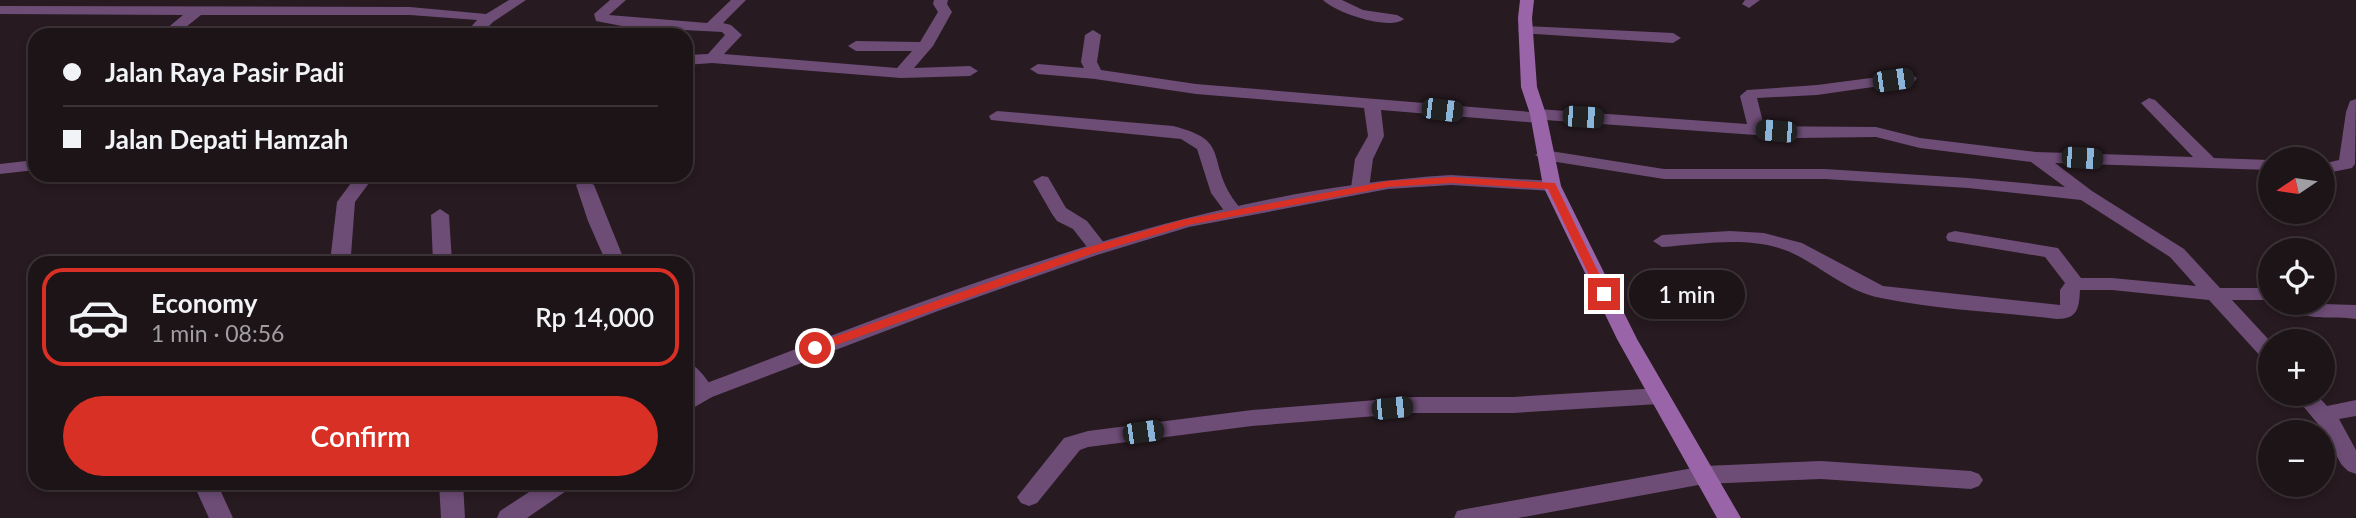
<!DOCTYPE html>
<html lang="en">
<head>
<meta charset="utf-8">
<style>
  body { margin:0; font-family:Lato,sans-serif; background:#251d21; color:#f1f3f6; height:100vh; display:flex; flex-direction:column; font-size:26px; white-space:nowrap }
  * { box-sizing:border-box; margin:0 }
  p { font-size:23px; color:#a09ea2 }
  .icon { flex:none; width:38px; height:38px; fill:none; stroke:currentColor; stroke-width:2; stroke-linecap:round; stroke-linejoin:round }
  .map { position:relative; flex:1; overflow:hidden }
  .panel { position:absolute; left:28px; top:256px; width:665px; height:234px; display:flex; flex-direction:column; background:#1d1418; border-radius:21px; box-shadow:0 4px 10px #0003,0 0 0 2px #3b3337 }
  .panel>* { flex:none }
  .hud { position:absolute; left:28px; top:28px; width:665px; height:154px; border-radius:21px; box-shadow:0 4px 10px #0003,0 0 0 2px #3b3337; display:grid; align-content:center; height:154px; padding:0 35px; background:#1d1418 }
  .needle { width:46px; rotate:257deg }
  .controls { position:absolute; left:2258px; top:147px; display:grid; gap:14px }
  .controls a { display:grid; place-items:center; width:77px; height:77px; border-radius:50%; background:#1d1418; box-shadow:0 4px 10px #0003,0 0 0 2px #3b3337; font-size:35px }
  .end { position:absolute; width:32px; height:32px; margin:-16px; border:9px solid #d93025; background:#fff; box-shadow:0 0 0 4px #fff }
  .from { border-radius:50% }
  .bubble { position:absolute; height:49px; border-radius:24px; background:#1d1418; box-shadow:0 4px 10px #0003,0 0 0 2px #3b3337; font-size:23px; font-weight:600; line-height:49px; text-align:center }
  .car { position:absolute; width:21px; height:42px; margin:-21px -10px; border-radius:9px; box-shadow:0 0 5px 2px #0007; background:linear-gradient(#222 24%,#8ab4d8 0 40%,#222 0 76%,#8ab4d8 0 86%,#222 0) }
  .hud b { display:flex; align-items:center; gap:24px; height:66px; font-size:26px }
  .hud b+b { border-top:2px solid #3b3337 }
  .hud i { width:18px; height:18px; background:#f1f3f6 }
  ul { padding:12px 0 0; list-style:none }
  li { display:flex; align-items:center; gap:21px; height:98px; margin:0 14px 10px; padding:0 21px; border:4px solid transparent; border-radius:21px }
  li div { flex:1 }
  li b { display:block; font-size:26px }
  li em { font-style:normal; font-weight:600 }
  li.current { border-color:#d93025 }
  li>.icon { width:63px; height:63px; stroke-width:1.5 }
  .cta { display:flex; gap:14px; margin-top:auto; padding:14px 35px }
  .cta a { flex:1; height:80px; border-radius:42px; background:#d93025; color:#fff; font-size:28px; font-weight:600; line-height:80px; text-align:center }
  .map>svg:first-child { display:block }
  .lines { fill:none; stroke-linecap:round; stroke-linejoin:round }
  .minor { fill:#6d4c76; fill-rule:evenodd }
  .tertiary { fill:#6d4c76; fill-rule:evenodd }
  .secondary { fill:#9964a8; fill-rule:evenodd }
  .route { fill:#d93025 }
</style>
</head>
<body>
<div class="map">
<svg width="2356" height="518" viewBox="0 0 2356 518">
  <rect width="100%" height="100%" fill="#271a20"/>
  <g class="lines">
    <!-- minor -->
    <g class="minor">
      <polygon points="509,0 526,0 493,22 480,35 464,35 477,20 410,15 201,15 176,35 159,35 183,15 0,14 0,6 410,7 486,14"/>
      <polygon points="610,0 626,0 609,15 707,23 731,0 746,0 723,23 731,25 742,35 724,54 897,68 912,51 856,51 848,46 856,41 920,42 938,12 933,4 934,0 948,0 947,4 952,12 933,46 914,68 970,66 978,71 970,76 901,78 712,63 686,65 686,55 708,54 725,35 722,32 627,27 596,21 594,14"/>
      <path d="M 1323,0 L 1342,0 L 1363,10 L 1397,15 L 1404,19 C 1390,31 1336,13 1323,0 Z"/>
      <polygon points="1745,0 1760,0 1749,8 1742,4"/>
      <polygon points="1525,26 1673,33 1681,38 1673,43 1520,33 1518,30"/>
      <path d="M 1093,30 L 1101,35 L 1097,62 L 1101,70 L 1196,84 L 1531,112 L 1538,109 L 1747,124 L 1740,96 L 1747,90 L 1817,85 L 1909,73 L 1917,78 L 1915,81 L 1817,95 L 1757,98 L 1764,126 L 1876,127 L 1920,138 L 2036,152 L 2193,157 L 2141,103 L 2149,98 L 2155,100 L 2214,158 L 2270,160 L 2270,170 L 2055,163 L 2092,191 L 2184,249 L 2220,288 L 2270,288 L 2270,300 L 2232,300 L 2270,341 L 2270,361 L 2263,359 L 2209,300 L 2112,290 L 2080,290 C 2079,308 2078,319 2057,319 C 1999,312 1938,310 1881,298 C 1847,292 1821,266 1790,252 C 1751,235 1703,244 1662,247 L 1653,241 L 1662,235 L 1730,231 L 1764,233 L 1802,243 L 1883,286 L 2060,305 L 2060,290 L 2065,283 L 2045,257 L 1948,241 L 1946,237 L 1948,233 L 1955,231 L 2058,248 L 2081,278 L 2112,278 L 2196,286 L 2170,257 L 2081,200 L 1968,188 L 1825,179 L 1664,179 L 1544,160 L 1535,155 L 1544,150 L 1664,169 L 1825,169 L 1968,178 L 2065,187 L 2031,162 L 1920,148 L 1876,137 L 1796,138 L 1545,120 L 1538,123 L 1381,110 L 1384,136 L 1373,159 L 1369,188 L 1360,193 L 1351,188 L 1355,159 L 1368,136 L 1364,108 L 1196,94 L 1095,79 L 1038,74 L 1030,69 L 1038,64 L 1084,68 L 1081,62 L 1085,35 Z"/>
      <polygon points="2356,99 2355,164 2352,168 2322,174 2322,164 2339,160 2346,112 2350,101"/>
      <path d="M 997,111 L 1173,126 C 1228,140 1208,155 1230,194 C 1233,200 1239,206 1243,212 L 1234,218 L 1228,216 L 1211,193 L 1197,149 L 1181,139 L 991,120 L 989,116 Z"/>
      <polygon points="35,160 35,170 0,174 0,164"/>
      <polygon points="357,175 375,175 355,202 351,255 348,262 330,262 337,202"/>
      <polygon points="1042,176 1048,177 1066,208 1087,221 1108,248 1105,252 1091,252 1073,229 1057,221 1052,214 1033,181"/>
      <polygon points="585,180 594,185 625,262 606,262 588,221 576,185"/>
      <polygon points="440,209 449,215 452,262 433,262 431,215"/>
      <path d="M 2288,303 L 2356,305 L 2356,319 C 2334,315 2303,324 2288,303 Z"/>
      <path d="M 686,362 C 698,365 708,381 715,392 L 712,397 C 688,405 686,379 686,362 Z"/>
      <polygon points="1659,388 1667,391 1670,396 1667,401 1659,404 1513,413 1414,413 1252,426 1088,447 1080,450 1037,503 1029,506 1021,503 1017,497 1064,438 1088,431 1252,410 1414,397 1513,397"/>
      <polygon points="2293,394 2316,394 2327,406 2356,400 2356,416 2339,419 2356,450 2356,474 2348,471 2341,464 2323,430"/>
      <polygon points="1821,461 1971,471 1979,474 1983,480 1979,486 1971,489 1821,479 1704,484 1518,518 1454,518 1457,511 1466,509 1704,466"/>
      <polygon points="193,483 217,483 233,518 209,518"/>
      <polygon points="439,483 463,483 465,518 441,518"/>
    </g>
    <!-- tertiary -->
    <g class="tertiary">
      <path d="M 1451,175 L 1552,181 L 1561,186 L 1552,191 L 1451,185 L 1388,189 L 1189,227 L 1097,255 L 938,311 L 712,397 L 686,412 L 686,393 L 696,387 C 941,295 1188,191 1451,175 Z"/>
      <polygon points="543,483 573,483 569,489 527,518 497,518 500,511"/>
    </g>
    <!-- secondary -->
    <polygon class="secondary" points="1520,0 1534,0 1532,18 1537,87 1546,114 1561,186 1637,339 1741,518 1717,518 1617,339 1543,186 1530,114 1521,87 1518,18"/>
  </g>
  <!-- route -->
  <polygon class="route" points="1451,177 1555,183 1609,294 1608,297 1599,297 1598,294 1548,189 1451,183 1388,187 1188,225 1094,253 819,351 815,353 809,348 811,345 1086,248 1182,220 1388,181"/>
</svg>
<div class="controls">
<a><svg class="needle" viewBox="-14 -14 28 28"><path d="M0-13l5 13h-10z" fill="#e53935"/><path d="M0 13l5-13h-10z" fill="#a09ea2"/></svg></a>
<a><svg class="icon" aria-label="locate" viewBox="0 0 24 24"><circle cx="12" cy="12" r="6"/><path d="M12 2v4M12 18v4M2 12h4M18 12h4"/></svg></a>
<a>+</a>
<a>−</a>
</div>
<i class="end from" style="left:815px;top:348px"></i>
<i class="end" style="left:1604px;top:294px"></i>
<div class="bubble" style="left:1629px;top:270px;width:116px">1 min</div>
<i class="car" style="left:1893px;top:80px;rotate:82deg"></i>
<i class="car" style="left:1442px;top:110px;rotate:97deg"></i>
<i class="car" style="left:1583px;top:117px;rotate:94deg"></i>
<i class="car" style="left:1776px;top:131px;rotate:275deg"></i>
<i class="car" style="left:2082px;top:158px;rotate:94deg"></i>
<i class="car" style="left:1392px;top:408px;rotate:84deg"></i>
<i class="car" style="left:1143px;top:432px;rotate:82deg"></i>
<div class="hud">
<b><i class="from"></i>Jalan Raya Pasir Padi</b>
<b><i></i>Jalan Depati Hamzah</b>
</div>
<section class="panel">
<ul>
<li class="current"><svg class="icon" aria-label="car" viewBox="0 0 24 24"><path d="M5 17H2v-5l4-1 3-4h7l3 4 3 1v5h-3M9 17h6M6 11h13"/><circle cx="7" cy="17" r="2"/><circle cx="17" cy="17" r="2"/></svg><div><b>Economy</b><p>1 min · 08:56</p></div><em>Rp 14,000</em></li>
</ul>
<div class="cta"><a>Confirm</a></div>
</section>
</div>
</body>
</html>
